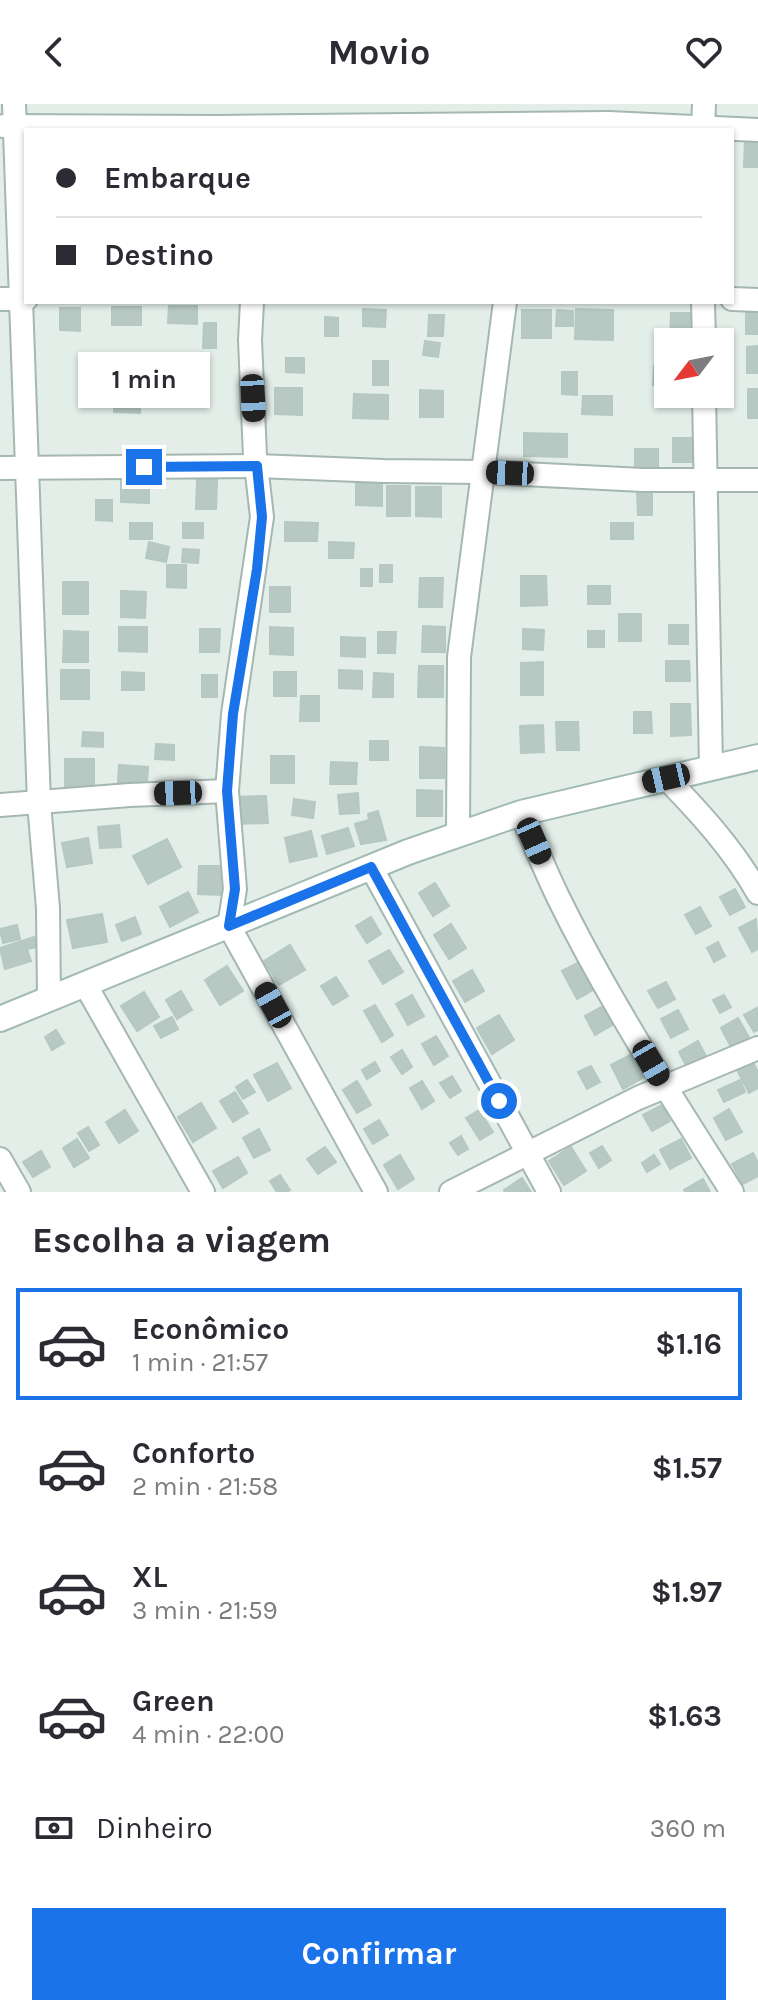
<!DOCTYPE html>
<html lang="pt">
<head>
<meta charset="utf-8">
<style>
  body { margin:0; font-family:Karla,sans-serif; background:#f7f7f7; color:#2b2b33; height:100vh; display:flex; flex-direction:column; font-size:30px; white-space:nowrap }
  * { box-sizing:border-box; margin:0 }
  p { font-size:26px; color:#7c7c81 }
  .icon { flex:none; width:44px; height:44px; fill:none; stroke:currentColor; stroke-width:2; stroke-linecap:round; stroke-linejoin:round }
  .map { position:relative; height:1088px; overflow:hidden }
  .details { display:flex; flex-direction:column; background:#fff; flex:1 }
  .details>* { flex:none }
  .guide { position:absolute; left:24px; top:24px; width:710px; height:176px; border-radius:0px; box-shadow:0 2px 6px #0004; display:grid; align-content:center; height:176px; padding:0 32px; background:#fff }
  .needle { width:52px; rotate:238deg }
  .tools { position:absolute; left:654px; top:224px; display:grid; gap:16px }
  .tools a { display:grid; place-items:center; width:80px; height:80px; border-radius:0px; background:#fff; box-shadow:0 2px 6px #0004; font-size:40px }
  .end { position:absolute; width:36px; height:36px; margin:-18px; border:10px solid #1a73e8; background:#fff; box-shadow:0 0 0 4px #fff }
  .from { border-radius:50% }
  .bubble { position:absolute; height:56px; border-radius:0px; background:#fff; box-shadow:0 2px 6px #0004; font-size:26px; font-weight:700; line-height:56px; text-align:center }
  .car { position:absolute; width:24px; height:48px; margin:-24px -12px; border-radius:10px; box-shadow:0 0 6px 2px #0007; background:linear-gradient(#222 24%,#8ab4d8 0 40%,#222 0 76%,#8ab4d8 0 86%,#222 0) }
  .guide b { display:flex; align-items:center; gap:28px; height:76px; font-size:30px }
  .guide b+b { border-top:2px solid #e1e1e2 }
  .guide i { width:20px; height:20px; background:#2b2b33 }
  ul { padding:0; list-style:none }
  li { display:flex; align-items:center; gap:24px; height:112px; margin:0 16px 12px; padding:0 16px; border:4px solid transparent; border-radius:0px }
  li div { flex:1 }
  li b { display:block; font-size:30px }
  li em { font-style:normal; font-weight:700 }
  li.on { border-color:#1a73e8 }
  li>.icon { width:72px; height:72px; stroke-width:1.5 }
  h2 { padding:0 32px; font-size:36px; line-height:96px }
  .pay { display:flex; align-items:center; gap:20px; height:88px; padding:0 32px; font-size:30px }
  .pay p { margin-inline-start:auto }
  .action { display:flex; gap:16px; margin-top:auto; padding:16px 32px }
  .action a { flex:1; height:92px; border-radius:0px; background:#1a73e8; color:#fff; font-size:32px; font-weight:700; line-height:92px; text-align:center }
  header { display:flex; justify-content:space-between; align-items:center; height:104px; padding:0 32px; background:#fff; font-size:36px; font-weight:700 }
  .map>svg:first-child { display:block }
  .building { fill:#b8c9c3; stroke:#b5c8c1; stroke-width:2 }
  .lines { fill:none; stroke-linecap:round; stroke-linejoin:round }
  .street-casing { stroke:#a5b7b1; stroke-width:26 }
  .secondary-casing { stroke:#a0bbb2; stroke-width:28 }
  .street { stroke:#fff; stroke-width:22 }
  .secondary { stroke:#fff; stroke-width:24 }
  .route { stroke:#1a73e8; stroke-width:10 }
</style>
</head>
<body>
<header><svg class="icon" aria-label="back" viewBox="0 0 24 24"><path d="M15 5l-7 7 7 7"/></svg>Movio<svg class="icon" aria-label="heart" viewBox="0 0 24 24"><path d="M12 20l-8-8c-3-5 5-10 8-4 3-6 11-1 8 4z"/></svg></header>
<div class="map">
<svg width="758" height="1088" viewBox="0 0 758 1088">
  <rect width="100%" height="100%" fill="#e3eee9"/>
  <!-- building -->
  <g class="building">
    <polygon points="745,36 758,36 758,63 744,63"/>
    <polygon points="169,202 197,202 197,220 168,219"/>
    <rect x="112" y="203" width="29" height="18"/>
    <polygon points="60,204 80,204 80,227 60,226"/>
    <polygon points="363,205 386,206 385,223 363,222"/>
    <polygon points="576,205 613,206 613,236 575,235"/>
    <rect x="522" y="206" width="29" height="28"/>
    <polygon points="557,206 573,207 573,222 556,222"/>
    <rect x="746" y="208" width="12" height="22"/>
    <polygon points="671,209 691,209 691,238 670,238"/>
    <polygon points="429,211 444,211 443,232 428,232"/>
    <polygon points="325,213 338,214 338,232 325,232"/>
    <polygon points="204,219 216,219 216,244 203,244"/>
    <polygon points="425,237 440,239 438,253 423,251"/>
    <polygon points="758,242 758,269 747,269 747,243"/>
    <polygon points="286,254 304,254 304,269 286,268"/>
    <rect x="373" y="257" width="15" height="24"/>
    <rect x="137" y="259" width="14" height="13"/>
    <polygon points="654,262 668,262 668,281 653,281"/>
    <polygon points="182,263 204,263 203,280 181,280"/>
    <polygon points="91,266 110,267 109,294 91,294"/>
    <polygon points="562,268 577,268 577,291 562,290"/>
    <polygon points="275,284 302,284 302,311 275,310"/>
    <rect x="748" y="285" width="10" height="29"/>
    <polygon points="420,286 443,287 443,313 420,313"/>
    <polygon points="114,290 140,290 140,309 114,308"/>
    <polygon points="354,290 388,291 388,315 353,314"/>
    <polygon points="583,292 612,292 612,311 582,310"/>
    <polygon points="524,329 567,330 567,353 524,352"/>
    <polygon points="673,334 693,334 694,358 673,358"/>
    <rect x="635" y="345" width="23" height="22"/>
    <polygon points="121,374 149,374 149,399 121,398"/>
    <polygon points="197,376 217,376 216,405 196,405"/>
    <polygon points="356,379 382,379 382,402 356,401"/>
    <rect x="387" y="382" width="23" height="30"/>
    <polygon points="416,383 441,383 441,413 416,412"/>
    <polygon points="637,386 652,386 652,411 638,411"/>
    <polygon points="96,396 112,396 112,417 96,416"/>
    <polygon points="285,418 318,419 317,437 285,437"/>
    <rect x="130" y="419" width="22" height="16"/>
    <rect x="183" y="419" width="20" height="15"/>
    <rect x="611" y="419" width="22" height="16"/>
    <polygon points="149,438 169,443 166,458 146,454"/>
    <polygon points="329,438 354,439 353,454 329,454"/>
    <polygon points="183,445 199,446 198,459 182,458"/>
    <polygon points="167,461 186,461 186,484 167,483"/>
    <rect x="380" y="461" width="12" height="17"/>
    <rect x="361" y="465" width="11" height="17"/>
    <polygon points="521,472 546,472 547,501 521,502"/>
    <polygon points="420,474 443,474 442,503 419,503"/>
    <rect x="63" y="478" width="25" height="32"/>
    <rect x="588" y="482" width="22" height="18"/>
    <rect x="270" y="483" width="20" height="25"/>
    <polygon points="121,487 146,488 145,514 121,513"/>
    <rect x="619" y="510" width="22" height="27"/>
    <rect x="669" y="521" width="19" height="19"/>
    <polygon points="423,522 445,523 445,548 422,548"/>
    <polygon points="119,523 147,523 147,548 119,547"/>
    <polygon points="270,523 293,524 293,551 270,550"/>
    <polygon points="200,525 220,525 219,548 200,548"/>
    <polygon points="523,525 544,526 543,546 523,545"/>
    <polygon points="64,527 88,528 88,558 63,558"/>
    <rect x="588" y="527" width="16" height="16"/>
    <polygon points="378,528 396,528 395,549 378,549"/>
    <polygon points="341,533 365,534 365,553 341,552"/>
    <polygon points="666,557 689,557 690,577 666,577"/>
    <polygon points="543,558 543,591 521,591 521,559"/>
    <polygon points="419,562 443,562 443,593 418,593"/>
    <rect x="61" y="566" width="28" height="29"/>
    <polygon points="339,566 362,567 362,585 339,584"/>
    <polygon points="122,568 144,569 144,586 122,586"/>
    <rect x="274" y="568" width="22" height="24"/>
    <polygon points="374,569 393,570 393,593 373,593"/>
    <rect x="202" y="571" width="15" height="22"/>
    <polygon points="301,592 319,592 319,617 300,617"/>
    <polygon points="671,600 690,600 691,631 671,632"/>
    <polygon points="634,608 651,608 652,629 634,629"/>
    <polygon points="556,618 578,618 579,646 557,646"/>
    <polygon points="543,621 544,648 521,649 520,622"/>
    <polygon points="83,628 103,629 103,643 82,642"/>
    <rect x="370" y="637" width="18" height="19"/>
    <polygon points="156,640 174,641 174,656 155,655"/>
    <polygon points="420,643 444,644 444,674 420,674"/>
    <rect x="271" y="652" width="23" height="27"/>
    <rect x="65" y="655" width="29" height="29"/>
    <polygon points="331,658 357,659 356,680 330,680"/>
    <polygon points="119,661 148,663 147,679 118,678"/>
    <polygon points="417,686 442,687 442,712 417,712"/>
    <polygon points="358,689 359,709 340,710 338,691"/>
    <polygon points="266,692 268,719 234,720 233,693"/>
    <polygon points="294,695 315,698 313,714 292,711"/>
    <polygon points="378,707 386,736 361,740 355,720 369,716 368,710"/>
    <polygon points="119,721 121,743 100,744 98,723"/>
    <polygon points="348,724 354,742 327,750 322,732"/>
    <polygon points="311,727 317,752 290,758 285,734"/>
    <polygon points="88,734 92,759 67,763 62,739"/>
    <polygon points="167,735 181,763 148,780 133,752"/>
    <polygon points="199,762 224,762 223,791 198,790"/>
    <polygon points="435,779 449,802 433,812 419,789"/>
    <polygon points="735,785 745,803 730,811 720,793"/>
    <polygon points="188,788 198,808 170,823 160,803"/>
    <polygon points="700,803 711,822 696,830 685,811"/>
    <polygon points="102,810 107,838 73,844 67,816"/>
    <polygon points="135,813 141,830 122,837 116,821"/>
    <polygon points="371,813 381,830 367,839 356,822"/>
    <polygon points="756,815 758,845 752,848 739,824"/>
    <polygon points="451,820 466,844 449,855 434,831"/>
    <polygon points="17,821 20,835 3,839 0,825"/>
    <polygon points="34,833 37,843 27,845 31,857 5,865 0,844"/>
    <polygon points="718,838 725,852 714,858 707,844"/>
    <polygon points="290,841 305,866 279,881 264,857"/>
    <polygon points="389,846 403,868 383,880 369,857"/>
    <polygon points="583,856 598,883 577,895 562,867"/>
    <polygon points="227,862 243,887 220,901 205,876"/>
    <polygon points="472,866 484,887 465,898 453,877"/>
    <polygon points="336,873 348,892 333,901 321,882"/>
    <polygon points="666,878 675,895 658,904 648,887"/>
    <polygon points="181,887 192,906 177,915 166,896"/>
    <polygon points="144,888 159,913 137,927 121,902"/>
    <polygon points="412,891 424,912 408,921 396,900"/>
    <polygon points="724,891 731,903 720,909 713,896"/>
    <polygon points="375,901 393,931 382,938 364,907"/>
    <polygon points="603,902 614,920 595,931 585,912"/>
    <polygon points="757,904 758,926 754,928 744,911"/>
    <polygon points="678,906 688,925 671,934 661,915"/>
    <polygon points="499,911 514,936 492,950 477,924"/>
    <polygon points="172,913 178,925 161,934 154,922"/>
    <polygon points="738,914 751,937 733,947 721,924"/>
    <polygon points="56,926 64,939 52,946 45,933"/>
    <polygon points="436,932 448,952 434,961 422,940"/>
    <polygon points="698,937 707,954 688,965 679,948"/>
    <polygon points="402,946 412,963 402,970 391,953"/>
    <polygon points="632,950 644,973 623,985 611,961"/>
    <polygon points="751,955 758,968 758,984 749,989 736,964"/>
    <polygon points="375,958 380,967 367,975 362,966"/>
    <polygon points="277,959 291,984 268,997 254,971"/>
    <polygon points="591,962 600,978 587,985 578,968"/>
    <polygon points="452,972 461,987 450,994 440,979"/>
    <polygon points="247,976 255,988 243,995 236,983"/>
    <polygon points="740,976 745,988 724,998 718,986"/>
    <polygon points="357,977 371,1001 357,1009 343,986"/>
    <polygon points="422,977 434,997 422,1005 410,984"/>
    <polygon points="235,988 248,1009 233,1018 220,997"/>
    <polygon points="201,999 216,1024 193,1038 178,1013"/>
    <polygon points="662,1001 670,1017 652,1027 643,1011"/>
    <polygon points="729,1005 742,1028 726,1036 714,1014"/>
    <polygon points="125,1006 138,1027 119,1039 106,1018"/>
    <polygon points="479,1006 493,1028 480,1036 466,1014"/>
    <polygon points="379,1016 388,1031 373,1040 364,1025"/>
    <polygon points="88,1023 99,1041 89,1047 78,1029"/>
    <polygon points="259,1025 270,1046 254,1054 243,1034"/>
    <polygon points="461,1032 468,1045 458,1051 450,1039"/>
    <polygon points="77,1035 89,1054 74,1063 63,1044"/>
    <polygon points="681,1035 691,1054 670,1065 660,1046"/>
    <polygon points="602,1042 611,1056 599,1064 590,1049"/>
    <polygon points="325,1043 336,1058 318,1070 307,1055"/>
    <polygon points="571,1043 586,1067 564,1081 549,1057"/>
    <polygon points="41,1047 50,1063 33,1073 23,1058"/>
    <polygon points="753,1049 758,1059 758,1072 743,1080 732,1060"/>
    <polygon points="400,1051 414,1075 398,1085 384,1061"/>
    <polygon points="654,1051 660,1060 647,1068 642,1059"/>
    <polygon points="238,1053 247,1069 223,1084 213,1067"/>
    <polygon points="280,1071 290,1086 286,1088 277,1088 270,1077"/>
    <polygon points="522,1074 531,1088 505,1088 504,1086"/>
    <polygon points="703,1075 710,1088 685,1088 684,1086"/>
  </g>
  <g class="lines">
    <defs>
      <g id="street">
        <polyline points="14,0 39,699 48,804 49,895"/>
        <polyline points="3,22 217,23 609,19 758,26"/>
        <polyline points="703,26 704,0"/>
        <polyline points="0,195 26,195"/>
        <polyline points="732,195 758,196"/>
        <polyline points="252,198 250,236 255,352 262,413 233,610 227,687 235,785 229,822 376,1088"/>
        <polyline points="703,198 704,238"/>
        <polyline points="704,290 711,663"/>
        <polyline points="0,364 257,362 384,367 484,368 643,376 758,376"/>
        <path d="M 666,674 C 701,710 733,745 758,789"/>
        <polyline points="0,701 130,691 227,687"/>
        <path d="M 521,709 C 533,737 545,766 558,793 C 608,895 671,992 732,1088"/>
        <polyline points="458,731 459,553 505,198"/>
        <polyline points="371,763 549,1088"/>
        <polyline points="85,880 203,1088"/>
        <polyline points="0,1055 19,1088"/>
        <polyline points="451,1088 638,994 758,944"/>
      </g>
      <polyline id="secondary" points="0,915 408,748 521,709 758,653"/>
    </defs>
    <!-- street casing -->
    <use href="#street" class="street-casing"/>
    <!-- secondary casing -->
    <use href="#secondary" class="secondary-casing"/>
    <!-- street -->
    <use href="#street" class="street"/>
    <!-- secondary -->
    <use href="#secondary" class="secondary"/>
  </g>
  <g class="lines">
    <!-- route -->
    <polyline class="route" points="144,363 257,362 262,413 257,465 233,610 227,687 235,785 229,822 371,763 499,997"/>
  </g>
</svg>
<div class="tools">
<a><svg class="needle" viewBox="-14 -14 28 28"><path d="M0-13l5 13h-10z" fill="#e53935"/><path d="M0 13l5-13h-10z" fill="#7c7c81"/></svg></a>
</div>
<i class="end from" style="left:499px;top:997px"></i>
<i class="end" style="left:144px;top:363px"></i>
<div class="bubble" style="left:78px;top:248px;width:132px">1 min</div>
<i class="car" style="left:253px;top:294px;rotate:177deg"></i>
<i class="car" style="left:510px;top:369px;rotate:272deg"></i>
<i class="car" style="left:666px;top:674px;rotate:257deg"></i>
<i class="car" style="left:178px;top:689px;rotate:268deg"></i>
<i class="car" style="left:534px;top:737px;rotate:156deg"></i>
<i class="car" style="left:273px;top:901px;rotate:331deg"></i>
<i class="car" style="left:651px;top:959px;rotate:150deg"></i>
<div class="guide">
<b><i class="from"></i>Embarque</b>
<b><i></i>Destino</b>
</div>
</div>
<section class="details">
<h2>Escolha a viagem</h2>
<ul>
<li class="on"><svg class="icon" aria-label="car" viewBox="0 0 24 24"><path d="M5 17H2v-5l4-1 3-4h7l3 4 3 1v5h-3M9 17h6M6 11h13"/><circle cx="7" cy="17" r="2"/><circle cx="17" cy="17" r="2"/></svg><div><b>Econômico</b><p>1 min · 21:57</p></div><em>$1.16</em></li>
<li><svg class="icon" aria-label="car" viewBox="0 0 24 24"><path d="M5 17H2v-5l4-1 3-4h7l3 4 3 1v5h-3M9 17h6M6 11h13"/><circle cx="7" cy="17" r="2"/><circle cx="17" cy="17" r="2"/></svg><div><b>Conforto</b><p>2 min · 21:58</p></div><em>$1.57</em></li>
<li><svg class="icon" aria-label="car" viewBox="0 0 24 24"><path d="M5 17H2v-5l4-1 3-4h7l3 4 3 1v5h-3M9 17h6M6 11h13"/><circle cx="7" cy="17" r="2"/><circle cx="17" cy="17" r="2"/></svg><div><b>XL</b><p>3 min · 21:59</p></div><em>$1.97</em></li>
<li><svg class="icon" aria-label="car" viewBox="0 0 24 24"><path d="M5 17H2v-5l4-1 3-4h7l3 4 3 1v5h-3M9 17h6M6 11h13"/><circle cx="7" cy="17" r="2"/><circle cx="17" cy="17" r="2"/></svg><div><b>Green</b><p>4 min · 22:00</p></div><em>$1.63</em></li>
</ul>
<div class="pay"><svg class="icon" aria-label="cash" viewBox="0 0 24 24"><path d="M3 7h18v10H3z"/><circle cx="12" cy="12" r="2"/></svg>Dinheiro<p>360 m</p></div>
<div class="action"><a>Confirmar</a></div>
</section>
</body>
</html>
